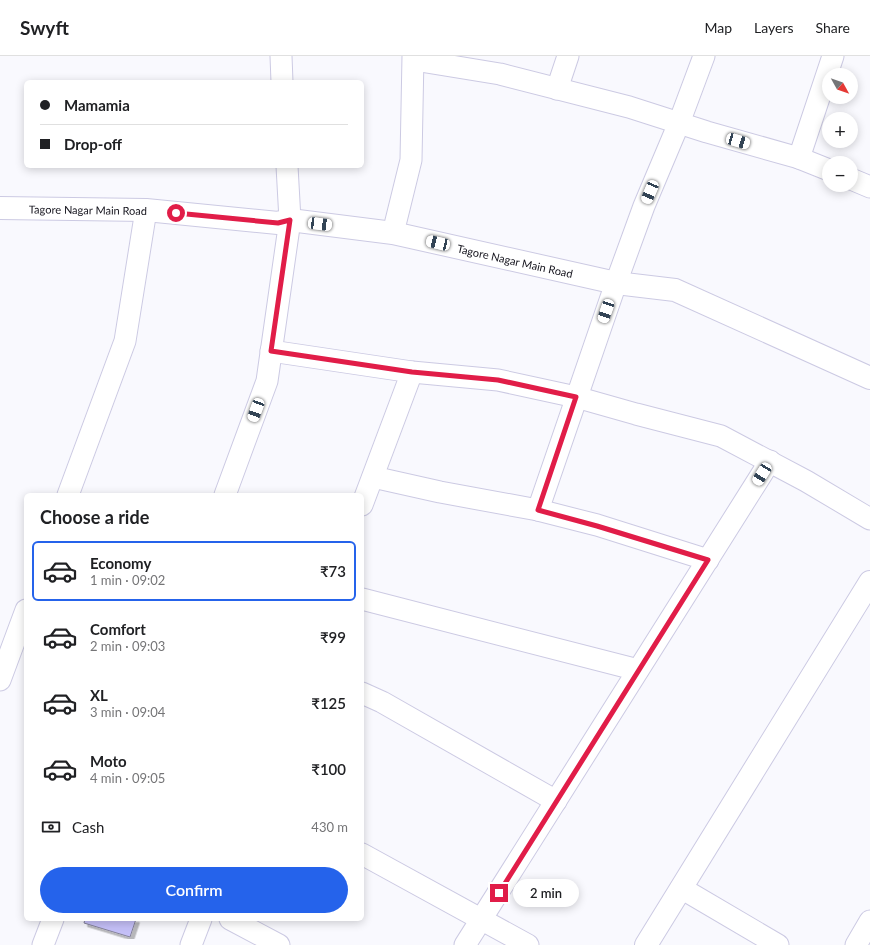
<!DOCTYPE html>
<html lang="en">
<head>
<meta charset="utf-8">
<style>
  body { margin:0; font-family:Lato,sans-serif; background:#f2f2f2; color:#202124; height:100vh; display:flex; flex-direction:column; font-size:15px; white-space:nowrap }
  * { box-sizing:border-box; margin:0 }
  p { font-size:13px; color:#757577 }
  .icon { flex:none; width:22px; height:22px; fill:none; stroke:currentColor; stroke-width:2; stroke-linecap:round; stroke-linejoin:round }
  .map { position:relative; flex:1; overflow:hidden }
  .side { position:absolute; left:24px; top:437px; width:340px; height:428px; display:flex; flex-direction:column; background:#fff; border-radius:6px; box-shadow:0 2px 10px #0003 }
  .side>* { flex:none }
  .hud { position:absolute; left:24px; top:24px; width:340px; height:88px; border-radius:6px; box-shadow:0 2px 10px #0003; display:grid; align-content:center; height:88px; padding:0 16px; background:#fff }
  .needle { width:26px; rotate:130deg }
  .fabs { position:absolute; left:822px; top:12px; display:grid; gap:8px }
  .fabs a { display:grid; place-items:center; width:36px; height:36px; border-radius:50%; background:#fff; box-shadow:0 2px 10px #0003; font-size:20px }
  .end { position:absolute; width:18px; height:18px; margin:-9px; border:5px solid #e11d48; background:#fff; box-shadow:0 0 0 2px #fff }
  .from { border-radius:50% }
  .bubble { position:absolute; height:28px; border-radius:14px; background:#fff; box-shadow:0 2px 10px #0003; font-size:13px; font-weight:600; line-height:28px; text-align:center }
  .car { position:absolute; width:12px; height:24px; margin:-12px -6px; border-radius:5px; box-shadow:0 0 3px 1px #0007; background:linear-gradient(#fff 24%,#345 0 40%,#fff 0 76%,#345 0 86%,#fff 0) }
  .hud b { display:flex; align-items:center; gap:14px; height:38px; font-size:15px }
  .hud b+b { border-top:1px solid #e0e0e0 }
  .hud i { width:10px; height:10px; background:#202124 }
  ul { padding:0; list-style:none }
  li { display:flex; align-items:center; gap:12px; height:60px; margin:0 8px 6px; padding:0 8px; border:2px solid transparent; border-radius:6px }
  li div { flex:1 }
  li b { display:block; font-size:15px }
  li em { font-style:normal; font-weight:600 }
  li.on { border-color:#2563eb }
  li>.icon { width:36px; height:36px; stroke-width:1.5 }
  h2 { padding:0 16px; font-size:18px; line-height:48px }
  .pay { display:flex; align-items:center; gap:10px; height:44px; padding:0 16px; font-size:15px }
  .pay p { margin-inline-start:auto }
  .cta { display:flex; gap:8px; margin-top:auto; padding:8px 16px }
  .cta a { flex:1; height:46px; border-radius:24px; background:#2563eb; color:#fff; font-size:16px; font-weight:600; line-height:46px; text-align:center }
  header { display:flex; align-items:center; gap:24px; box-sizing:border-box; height:56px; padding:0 20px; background:#fff; border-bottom:1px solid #e0e0e0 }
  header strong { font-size:19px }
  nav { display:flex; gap:22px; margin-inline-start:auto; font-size:14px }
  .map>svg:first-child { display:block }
  .building { fill:#c4bff7; stroke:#85839a; filter:url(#shadow) }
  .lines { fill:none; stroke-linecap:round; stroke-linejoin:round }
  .minor-casing { stroke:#cccae3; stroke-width:23 }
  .tertiary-casing { stroke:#cccae3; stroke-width:24 }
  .minor { stroke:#fff; stroke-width:21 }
  .tertiary { stroke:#fff; stroke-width:22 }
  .route { stroke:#e11d48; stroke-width:5 }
  .labels { text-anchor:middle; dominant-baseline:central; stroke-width:3; stroke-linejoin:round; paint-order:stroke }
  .street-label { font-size:11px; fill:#14131c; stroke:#f9f9fe }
</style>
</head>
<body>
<header>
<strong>Swyft</strong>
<nav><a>Map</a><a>Layers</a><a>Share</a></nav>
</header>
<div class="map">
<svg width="870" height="889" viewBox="0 0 870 889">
  <defs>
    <filter id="shadow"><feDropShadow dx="3.5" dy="3.5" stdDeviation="0" flood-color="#0004"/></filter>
  </defs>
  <rect width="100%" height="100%" fill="#f9f9fe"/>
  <!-- building -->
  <polygon class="building" points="85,863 136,863 130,881 84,867"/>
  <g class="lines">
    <defs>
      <g id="minor">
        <polyline points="281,0 282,26"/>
        <polyline points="414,4 500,18 629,51 707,76 799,102 829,114"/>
        <polyline points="557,33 568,0"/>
        <polyline points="799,102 833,0"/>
        <polyline points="851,123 870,131"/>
        <polyline points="393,177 411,104 413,0"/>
        <polyline points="271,295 412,316 498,324 576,341 636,358 721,380 806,425 870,463"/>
        <polyline points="373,421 440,436 538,454 597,469 708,504"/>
        <polyline points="68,439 125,285 146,154"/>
        <polyline points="225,439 267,325 290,164 287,110"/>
        <polyline points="362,449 412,316"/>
        <polyline points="538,454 616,227 644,150 679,67 704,0"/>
        <polyline points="362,543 638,614"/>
        <polyline points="0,624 26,554"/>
        <polyline points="362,637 382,646 556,745"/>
        <polyline points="362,798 528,889"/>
        <polyline points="681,832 778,889"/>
        <polyline points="230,863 279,889"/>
        <polyline points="43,889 53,863"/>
        <polyline points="191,889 201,863"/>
        <polyline points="465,889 770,405"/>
        <polyline points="856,889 870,865"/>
      </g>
      <g id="tertiary">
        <path id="s1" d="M 0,152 L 146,154 L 278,167 L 290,164 L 393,177 L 616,227 L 675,234 L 870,322"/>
        <polyline points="646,889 870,526"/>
      </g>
    </defs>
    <!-- minor casing -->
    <use href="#minor" class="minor-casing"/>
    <!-- tertiary casing -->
    <use href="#tertiary" class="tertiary-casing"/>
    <!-- minor -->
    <use href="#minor" class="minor"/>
    <!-- tertiary -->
    <use href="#tertiary" class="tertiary"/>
  </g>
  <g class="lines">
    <!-- route -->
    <polyline class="route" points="176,157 278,167 290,164 271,295 412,316 498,324 576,341 538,454 597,470 708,504 499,837"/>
  </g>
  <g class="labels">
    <!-- street labels -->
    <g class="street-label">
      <text stroke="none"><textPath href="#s1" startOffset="88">Tagore Nagar Main Road</textPath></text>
      <text stroke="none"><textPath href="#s1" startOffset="520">Tagore Nagar Main Road</textPath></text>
    </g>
  </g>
</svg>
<div class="fabs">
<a><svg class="needle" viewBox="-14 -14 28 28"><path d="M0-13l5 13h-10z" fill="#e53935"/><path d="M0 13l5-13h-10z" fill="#757577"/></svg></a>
<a>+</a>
<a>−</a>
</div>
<i class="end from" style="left:176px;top:157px"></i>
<i class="end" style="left:499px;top:837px"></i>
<div class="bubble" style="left:513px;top:823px;width:66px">2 min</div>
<i class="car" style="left:738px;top:85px;rotate:106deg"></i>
<i class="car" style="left:650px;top:136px;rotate:203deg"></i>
<i class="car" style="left:320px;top:168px;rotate:97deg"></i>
<i class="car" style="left:438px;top:187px;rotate:283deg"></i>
<i class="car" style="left:606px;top:255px;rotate:199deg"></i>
<i class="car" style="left:256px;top:354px;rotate:200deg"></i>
<i class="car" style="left:762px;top:418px;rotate:212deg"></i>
<div class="hud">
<b><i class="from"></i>Mamamia</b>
<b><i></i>Drop-off</b>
</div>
<section class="side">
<h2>Choose a ride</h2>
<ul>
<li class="on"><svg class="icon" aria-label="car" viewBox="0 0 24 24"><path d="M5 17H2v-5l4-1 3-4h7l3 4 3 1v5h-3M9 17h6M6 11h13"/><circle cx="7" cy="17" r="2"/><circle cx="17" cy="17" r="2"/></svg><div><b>Economy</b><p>1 min · 09:02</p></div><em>₹73</em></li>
<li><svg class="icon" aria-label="car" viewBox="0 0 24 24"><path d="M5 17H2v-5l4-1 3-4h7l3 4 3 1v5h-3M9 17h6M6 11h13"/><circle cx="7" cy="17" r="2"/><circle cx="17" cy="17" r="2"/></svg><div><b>Comfort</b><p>2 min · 09:03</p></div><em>₹99</em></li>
<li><svg class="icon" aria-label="car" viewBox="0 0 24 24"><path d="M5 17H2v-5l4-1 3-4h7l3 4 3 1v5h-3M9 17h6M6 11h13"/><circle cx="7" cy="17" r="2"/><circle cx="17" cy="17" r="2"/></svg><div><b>XL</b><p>3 min · 09:04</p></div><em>₹125</em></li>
<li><svg class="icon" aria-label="car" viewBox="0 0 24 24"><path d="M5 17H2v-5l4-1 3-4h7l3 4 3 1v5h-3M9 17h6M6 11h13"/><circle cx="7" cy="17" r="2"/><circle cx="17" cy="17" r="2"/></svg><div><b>Moto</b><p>4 min · 09:05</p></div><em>₹100</em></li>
</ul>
<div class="pay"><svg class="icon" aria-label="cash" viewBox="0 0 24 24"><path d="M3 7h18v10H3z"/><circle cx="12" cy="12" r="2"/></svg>Cash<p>430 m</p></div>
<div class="cta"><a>Confirm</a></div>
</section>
</div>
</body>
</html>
